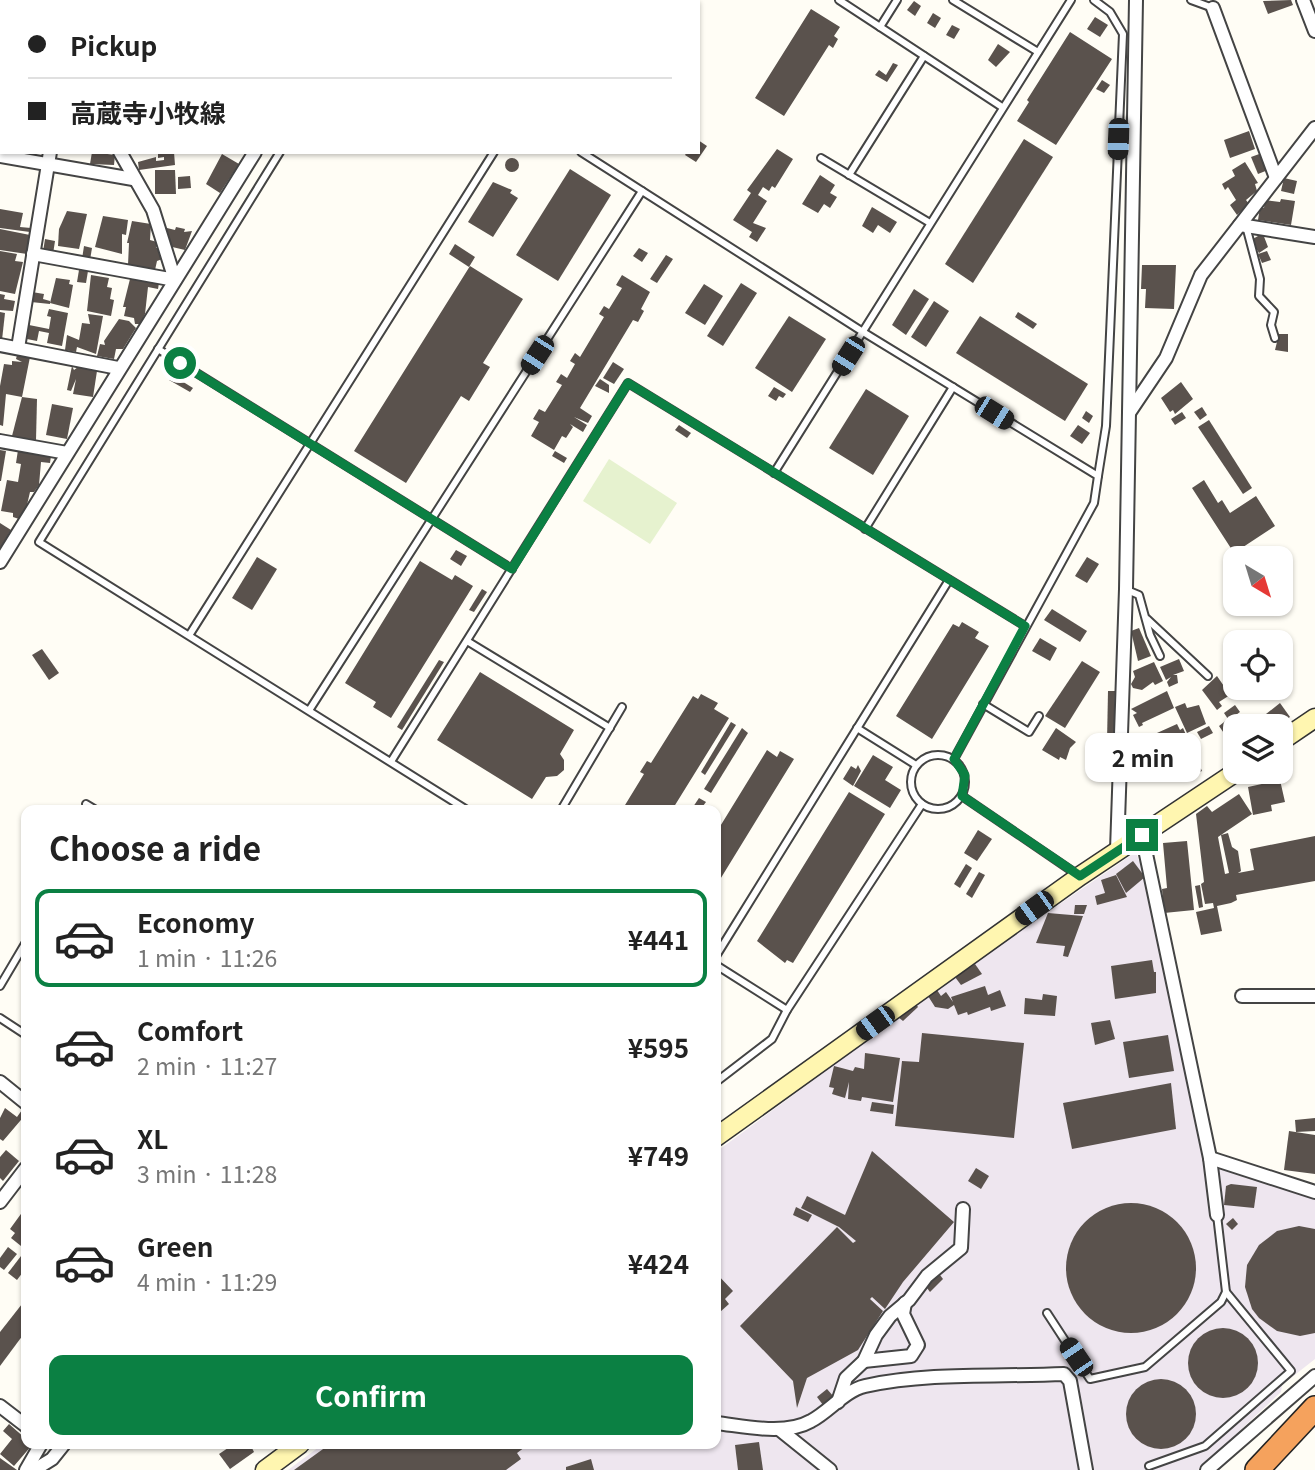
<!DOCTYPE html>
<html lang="en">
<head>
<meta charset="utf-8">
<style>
  body { margin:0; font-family:Georgia,"Noto Sans JP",serif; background:#f2f2f2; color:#222; height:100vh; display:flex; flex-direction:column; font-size:26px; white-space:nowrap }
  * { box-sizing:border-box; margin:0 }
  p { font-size:23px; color:#767676 }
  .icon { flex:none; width:38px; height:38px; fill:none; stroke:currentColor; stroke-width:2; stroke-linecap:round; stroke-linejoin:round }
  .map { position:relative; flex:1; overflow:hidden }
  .details { position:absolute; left:21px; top:805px; width:700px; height:644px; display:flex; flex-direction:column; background:#fff; border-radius:14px; box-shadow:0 2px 5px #0004 }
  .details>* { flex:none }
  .top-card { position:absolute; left:0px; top:0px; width:700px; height:154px; box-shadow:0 2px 5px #0004; display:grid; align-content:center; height:154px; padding:0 28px; background:#fff }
  .needle { width:46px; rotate:142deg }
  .controls { position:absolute; left:1223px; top:546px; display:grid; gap:14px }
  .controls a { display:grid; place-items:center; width:70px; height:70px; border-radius:14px; background:#fff; box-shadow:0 2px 5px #0004; font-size:35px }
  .end { position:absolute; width:32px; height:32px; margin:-16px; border:9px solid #0b8043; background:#fff; box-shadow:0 0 0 4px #fff }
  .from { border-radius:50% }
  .bubble { position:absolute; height:49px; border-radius:14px; background:#fff; box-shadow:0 2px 5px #0004; font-size:23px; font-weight:700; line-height:49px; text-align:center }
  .car { position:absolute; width:21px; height:42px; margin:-21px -10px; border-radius:9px; box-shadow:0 0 5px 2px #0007; background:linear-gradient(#222 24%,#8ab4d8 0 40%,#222 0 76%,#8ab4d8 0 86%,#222 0) }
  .top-card b { display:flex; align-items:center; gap:24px; height:66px; font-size:26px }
  .top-card b+b { border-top:2px solid #e0e0e0 }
  .top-card i { width:18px; height:18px; background:#222 }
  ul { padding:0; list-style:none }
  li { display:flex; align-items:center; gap:21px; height:98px; margin:0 14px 10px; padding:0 14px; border:4px solid transparent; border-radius:14px }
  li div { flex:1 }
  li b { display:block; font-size:26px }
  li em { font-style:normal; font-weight:700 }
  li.selected { border-color:#0b8043 }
  li>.icon { width:63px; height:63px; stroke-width:1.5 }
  h2 { padding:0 28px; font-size:32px; line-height:84px }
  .action { display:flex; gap:14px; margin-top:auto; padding:14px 28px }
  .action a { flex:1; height:80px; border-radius:14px; background:#0b8043; color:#fff; font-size:28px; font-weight:700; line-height:80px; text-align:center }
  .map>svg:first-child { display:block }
  .industrial { fill:#eee6ef }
  .pitch { fill:#e6f2cf }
  .building { fill:#5a524d }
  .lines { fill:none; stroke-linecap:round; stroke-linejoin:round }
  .service-casing { stroke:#444; stroke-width:10 }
  .minor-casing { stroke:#444; stroke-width:16 }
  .secondary-casing { stroke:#333; stroke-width:21 }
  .motorway-casing { stroke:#222; stroke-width:26 }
  .service { stroke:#fff; stroke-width:6 }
  .minor { stroke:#fff; stroke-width:12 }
  .secondary { stroke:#fff6b0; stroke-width:18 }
  .motorway { stroke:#f5a25d; stroke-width:23 }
  .route { stroke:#0b8043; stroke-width:9 }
</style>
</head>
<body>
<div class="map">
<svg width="1315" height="1470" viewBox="0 0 1315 1470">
  <rect width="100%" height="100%" fill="#fffdf5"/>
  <!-- industrial -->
  <polygon class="industrial" points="1136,852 1139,861 1142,861 1204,1162 1315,1198 1315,1359 1282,1385 1281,1392 1198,1470 288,1470 323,1444 716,1444 716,1152 963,970"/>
  <!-- pitch -->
  <polygon class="pitch" points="609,459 677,503 650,544 583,501"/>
  <!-- building -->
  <g class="building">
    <polygon points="1291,0 1293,5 1268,14 1263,1"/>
    <polygon points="914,1 921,6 915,16 907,10"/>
    <polygon points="811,9 840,27 834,36 838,39 833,48 829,45 784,116 755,98"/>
    <polygon points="933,13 941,18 935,28 927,23"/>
    <polygon points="1095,17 1108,25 1100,37 1087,29"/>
    <polygon points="952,25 960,29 954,39 946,35"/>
    <polygon points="1070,32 1112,59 1056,145 1017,121 1029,102 1027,100"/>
    <polygon points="998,44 1010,52 996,67 988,60"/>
    <polygon points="893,63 898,65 887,82 875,75 879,70 886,75"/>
    <polygon points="1102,80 1110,85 1104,93 1096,89"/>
    <polygon points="1249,131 1255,149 1230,158 1224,140"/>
    <polygon points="1024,139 1053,157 973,283 945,264"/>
    <polygon points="698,140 707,146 696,162 685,155 687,152 698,152"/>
    <polygon points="777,149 793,159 775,188 772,186 769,191 763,187 758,195 767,201 753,223 766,228 757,242 749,237 752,232 733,220 751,193 747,190"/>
    <polygon points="92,152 115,155 114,165 90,164"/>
    <polygon points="158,152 174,152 175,165 139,170 138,162 156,157 156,161 164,160 164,157 158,158"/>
    <polygon points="1262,153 1268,170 1258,174 1251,157"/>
    <polygon points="222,154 239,164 220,193 206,184"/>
    <circle cx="512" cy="165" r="7"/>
    <polygon points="1245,162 1258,183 1255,184 1257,191 1246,200 1249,204 1237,215 1230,205 1236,200 1228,187 1225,190 1222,184 1235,176 1232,170"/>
    <polygon points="570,169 611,195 558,281 516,255"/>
    <polygon points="155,170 175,170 176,194 155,194"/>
    <polygon points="820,175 835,185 830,193 837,197 830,208 824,204 818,213 802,204"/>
    <polygon points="190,176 191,188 178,189 178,177"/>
    <polygon points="1284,178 1297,181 1294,194 1281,191"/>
    <polygon points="493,182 512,190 510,193 518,198 493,237 468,222"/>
    <polygon points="1281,199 1295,201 1291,225 1258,220 1260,207 1264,208 1265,200 1280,202"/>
    <polygon points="872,207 897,222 890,233 878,225 873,233 862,226"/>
    <polygon points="0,209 23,213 20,227 31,228 30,232 0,228"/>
    <polygon points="67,211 87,214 79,249 58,246 59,229"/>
    <polygon points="103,216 128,220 126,235 122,234 122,254 95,247"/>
    <polygon points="132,221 151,224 150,240 157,242 156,248 161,248 165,258 157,261 155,270 128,265 129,243 127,243"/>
    <polygon points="176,227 185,229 184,232 192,231 185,250 168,246 165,238 167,228 175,230"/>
    <polygon points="0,229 30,235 27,254 0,250"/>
    <polygon points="1256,233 1263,234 1268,247 1259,253 1251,240 1258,236"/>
    <polygon points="45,239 55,241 53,254 43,252"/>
    <polygon points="455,244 475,257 469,267 449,254"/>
    <polygon points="84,246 92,248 90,260 82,259"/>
    <polygon points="639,248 648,253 642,262 633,256"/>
    <polygon points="0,251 17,254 15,261 23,262 15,294 0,291"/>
    <polygon points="1267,251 1271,260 1262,263 1258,254"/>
    <polygon points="666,255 673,259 657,283 650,279"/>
    <polygon points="1142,265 1176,265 1174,309 1145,308 1146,289 1141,289"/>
    <polygon points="470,266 523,299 483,363 490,367 469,401 461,396 406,483 354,451"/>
    <polygon points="79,270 88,271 86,283 77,282"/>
    <polygon points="91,275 109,278 107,287 112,288 110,299 114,300 111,316 87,311"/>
    <polygon points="622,275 650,292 641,309 644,311 638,322 633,320 580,408 592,416 588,423 574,417 587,425 583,432 570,424 573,427 566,438 562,436 554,450 531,436 539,422 533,419 539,409 545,412 562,385 556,382 561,374 567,378 575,364 570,361 575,353 580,357 604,317 599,314 604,306 609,309 622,288 616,285"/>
    <polygon points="56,278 70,280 69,284 73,285 69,308 50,303"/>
    <polygon points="130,279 159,283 158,289 148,287 145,314 140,324 135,324 134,318 124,316 126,307 123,307"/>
    <polygon points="741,283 757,293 723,346 707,336"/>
    <polygon points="704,284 723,296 705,325 685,313"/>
    <polygon points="914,289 929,299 906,335 892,325"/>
    <polygon points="32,292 44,294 43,299 50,301 50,304 31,302"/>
    <polygon points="0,294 5,295 4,299 15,301 13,311 0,310"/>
    <polygon points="934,301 949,311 926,347 911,337"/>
    <polygon points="49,309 68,313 62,346 47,343 49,333 39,331 37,341 27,339 29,325 49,329 51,317 47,316"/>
    <polygon points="0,312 5,313 2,340 0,339"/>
    <polygon points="1018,312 1037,324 1033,329 1015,317"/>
    <polygon points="88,314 103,316 96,354 77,347 76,352 65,350 67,335 79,340 82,323 90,324"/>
    <polygon points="789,316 826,339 792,392 755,368"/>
    <polygon points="980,316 1088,384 1065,421 956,353"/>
    <polygon points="119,319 129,321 136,328 123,349 116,349 114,359 97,356 100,344 105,345 104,341"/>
    <polygon points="1279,334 1288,334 1288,352 1275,350"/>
    <polygon points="17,355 30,357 22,397 6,394 3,426 0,425 0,386 4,364 12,365 12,361 22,362 16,359"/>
    <polygon points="613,362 624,369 614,384 603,378"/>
    <polygon points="72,366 74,370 78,367 97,371 93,397 73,394 76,379 71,391 67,390"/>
    <polygon points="172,375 193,388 190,392 169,380"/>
    <polygon points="600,379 609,385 609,393 595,386"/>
    <polygon points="1181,382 1193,399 1175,414 1173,410 1170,412 1161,398"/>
    <polygon points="774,387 786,394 783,398 779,396 776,401 768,396"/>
    <polygon points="866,389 909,416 873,475 829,448"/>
    <polygon points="22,397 37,399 36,440 12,436"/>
    <polygon points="52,404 73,408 67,439 46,435"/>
    <polygon points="1202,407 1207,415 1200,420 1194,412"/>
    <polygon points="1086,411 1093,416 1089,423 1082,418"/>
    <polygon points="1182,412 1186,418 1175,425 1171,419"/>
    <polygon points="1209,420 1252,488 1243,494 1198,427"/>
    <polygon points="679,425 691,433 687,438 675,430"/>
    <polygon points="1078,425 1090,433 1082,444 1070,436"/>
    <polygon points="0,450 6,451 1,481 0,481"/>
    <polygon points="18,450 51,456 50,463 41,462 39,485 34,492 30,492 27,505 19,519 13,517 13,513 1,511 7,480 18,482 21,464 16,463"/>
    <polygon points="555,451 567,458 564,463 552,456"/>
    <polygon points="1204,480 1218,503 1222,500 1230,513 1256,496 1275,526 1234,553 1192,488"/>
    <polygon points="0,523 11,530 0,548"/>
    <polygon points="456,550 467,556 461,566 450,559"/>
    <polygon points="257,557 277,569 252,610 232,598"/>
    <polygon points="1087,557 1099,564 1087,583 1075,576"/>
    <polygon points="420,561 452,580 455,575 473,586 391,718 373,707 376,702 345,683"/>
    <polygon points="482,589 487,592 474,612 469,610"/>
    <polygon points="1052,609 1087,631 1080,642 1044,620"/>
    <polygon points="962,622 979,632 975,638 989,646 932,739 896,716 953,624 959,627"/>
    <polygon points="1139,628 1151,656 1138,661 1131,631"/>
    <polygon points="1040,638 1057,648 1050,661 1032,651"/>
    <polygon points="42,649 59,673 49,680 32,655"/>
    <polygon points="1179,659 1184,671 1173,675 1177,675 1178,683 1169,687 1167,682 1171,677 1166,680 1160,667"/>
    <polygon points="439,660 444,662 402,730 397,727"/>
    <polygon points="1082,661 1100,672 1065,728 1045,716"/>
    <polygon points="1154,662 1163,681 1155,685 1153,682 1142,690 1133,688 1131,684 1135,677 1133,671"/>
    <polygon points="480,672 574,730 560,754 564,760 564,770 557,776 546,777 532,799 437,740"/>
    <polygon points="1217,676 1230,695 1219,702 1222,706 1217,710 1202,690"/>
    <polygon points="1261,688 1269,693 1259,700 1254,693"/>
    <polygon points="1108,691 1115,691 1114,742 1107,742"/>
    <polygon points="1167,691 1174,708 1142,723 1143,725 1139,727 1133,715 1137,713 1131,709"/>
    <polygon points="701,694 718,703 714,709 729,718 672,810 622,810 644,774 640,772 647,761 651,763 693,696 698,699"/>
    <polygon points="1185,703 1187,708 1199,705 1206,724 1187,733 1175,707"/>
    <polygon points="1280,703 1290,717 1276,726 1266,726 1261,718"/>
    <polygon points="1235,705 1240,712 1233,717 1240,718 1248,726 1236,726 1236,743 1232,745 1219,726 1228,719 1224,713"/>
    <polygon points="731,722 736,725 705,775 701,772"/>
    <polygon points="1177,724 1180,730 1183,728 1202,771 1187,778 1172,745 1129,764 1128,746"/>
    <polygon points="1209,726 1213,733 1201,739 1197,732"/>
    <polygon points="742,728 748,733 711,793 704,789"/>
    <polygon points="1056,728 1076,742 1070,748 1066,760 1060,757 1059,760 1042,750"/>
    <polygon points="767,750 777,757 780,751 794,759 716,886 716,833"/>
    <polygon points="873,755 893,767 885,780 901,790 890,808 854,786"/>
    <polygon points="858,765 861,771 853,786 843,779 851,766 856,769"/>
    <polygon points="1280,780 1285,802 1271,805 1272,811 1253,815 1248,787"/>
    <polygon points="849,792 885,814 793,963 787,960 785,963 757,941"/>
    <polygon points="1239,794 1252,814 1218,837 1225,874 1229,873 1221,835 1228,833 1232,847 1238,851 1241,871 1238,873 1254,870 1250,849 1315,836 1315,881 1236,895 1237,900 1231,903 1217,906 1222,931 1201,935 1196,912 1214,908 1213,903 1205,904 1201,884 1204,882 1196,814 1207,806 1212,812"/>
    <polygon points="699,798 706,802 700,810 691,810"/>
    <polygon points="978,830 992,839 977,861 964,853"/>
    <polygon points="1187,841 1194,910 1164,913 1162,889 1167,888 1163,843"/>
    <polygon points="1133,861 1145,877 1126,893 1116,874"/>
    <polygon points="966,864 972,868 960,888 954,884"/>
    <polygon points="979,872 985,875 972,898 966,894"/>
    <polygon points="1116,875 1127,897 1097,905 1095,896 1105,893 1101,880"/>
    <polygon points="1200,885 1203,907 1199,908 1195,886"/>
    <polygon points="1075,905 1087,905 1084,914 1074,914"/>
    <polygon points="1048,913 1083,916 1068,957 1063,956 1065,946 1036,943"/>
    <polygon points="1152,960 1154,972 1156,972 1156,993 1115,999 1111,966"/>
    <polygon points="975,964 982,974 961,985 955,977"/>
    <polygon points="985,986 988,995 1000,990 1006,1006 991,1011 990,1007 968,1015 967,1012 958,1015 954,1005 948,1009 935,1007 928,996 937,990 941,996 946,992 953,1002 951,997"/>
    <polygon points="1043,994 1057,996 1055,1016 1024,1014 1025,998 1042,1000"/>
    <polygon points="916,1004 918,1007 903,1021 898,1017"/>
    <polygon points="1110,1020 1115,1039 1095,1045 1091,1023"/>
    <polygon points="922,1033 1024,1043 1014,1138 895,1126 902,1061 919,1062"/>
    <polygon points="1168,1035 1174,1071 1129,1078 1123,1042"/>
    <polygon points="865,1053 900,1058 893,1102 862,1097 861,1101 848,1099 849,1082 845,1098 832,1094 834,1088 829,1087 834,1066 853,1071 855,1067 864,1069"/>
    <polygon points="1171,1083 1176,1129 1072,1149 1063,1103"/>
    <polygon points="872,1102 894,1105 893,1114 870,1111"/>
    <polygon points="5,1108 17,1117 22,1110 26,1114 3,1141 0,1139 0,1118"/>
    <polygon points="1315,1118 1315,1131 1296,1132 1295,1120"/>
    <polygon points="1289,1131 1315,1135 1315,1174 1284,1170"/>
    <polygon points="6,1150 19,1161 3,1181 0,1178 0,1157"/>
    <polygon points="872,1151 954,1222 903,1282 885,1309 872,1297 870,1299 883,1311 858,1350 807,1378 797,1408 793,1381 740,1326 837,1227 853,1243 856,1241 839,1227 801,1208 807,1196 845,1215"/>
    <polygon points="976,1168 989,1176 981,1189 968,1181"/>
    <polygon points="1231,1184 1257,1187 1254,1208 1224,1205 1226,1186"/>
    <circle cx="1131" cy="1268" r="65"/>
    <polygon points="26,1207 26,1239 21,1246 11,1238 15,1233 10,1229"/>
    <polygon points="796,1207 812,1215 808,1222 793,1215"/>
    <polygon points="1233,1218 1238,1224 1232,1230 1226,1224"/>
    <polygon points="1299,1226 1315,1229 1315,1333 1300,1336 1277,1331 1259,1318 1252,1309 1245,1287 1247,1265 1259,1245 1277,1231"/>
    <polygon points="8,1247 17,1254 4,1270 0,1267 0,1258"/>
    <polygon points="21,1256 26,1261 26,1268 17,1280 8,1273"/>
    <polygon points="937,1271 943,1279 930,1292 924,1284"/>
    <polygon points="716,1273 733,1291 725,1299 729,1304 720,1312 716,1307 720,1304 716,1300"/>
    <polygon points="22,1304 26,1307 26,1331 0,1366 0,1332"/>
    <circle cx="1223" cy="1363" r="35"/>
    <circle cx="1161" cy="1414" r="35"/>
    <polygon points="827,1389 834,1397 823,1405 817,1397"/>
    <polygon points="9,1424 26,1439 26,1444 33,1444 14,1466 0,1454 12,1439 3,1431"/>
    <polygon points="759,1442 763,1470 738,1470 735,1445"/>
    <polygon points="234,1444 250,1444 254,1452 230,1469 219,1454"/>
    <polygon points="330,1444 529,1444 517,1453 521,1459 506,1470 294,1470"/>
    <polygon points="0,1458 17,1470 0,1470"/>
    <polygon points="591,1459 594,1470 566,1470 566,1467"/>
  </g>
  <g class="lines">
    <defs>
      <g id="service">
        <polyline points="839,0 1002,107"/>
        <polyline points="953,0 1038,52"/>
        <polyline points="1094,0 1110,12 1123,34 1106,426 1098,476"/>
        <polyline points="1191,0 1213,8"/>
        <polyline points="373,2 374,0"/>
        <polyline points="528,2 529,0"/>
        <polyline points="880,27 897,0"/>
        <polyline points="280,152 39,542 467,810"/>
        <polyline points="581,152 863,332 1098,476 1094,503 954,759"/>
        <polyline points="821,158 930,223"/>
        <polyline points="849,175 924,56"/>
        <polyline points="1246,226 1260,279 1259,296 1274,312 1271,325 1275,338"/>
        <polyline points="158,349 512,569"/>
        <polyline points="774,473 1071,0"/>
        <polyline points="865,529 953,387"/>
        <polyline points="1127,590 1139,595 1150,635 1160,656"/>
        <polyline points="1147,619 1208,676"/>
        <polyline points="190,634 494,152"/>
        <polyline points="467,641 610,728"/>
        <polyline points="983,704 1029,732 1039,716"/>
        <polyline points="310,709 642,191"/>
        <polyline points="857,728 916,765"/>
        <circle cx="938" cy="782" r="27"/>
        <polyline points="392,760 628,383 1025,626"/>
        <polyline points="962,796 1078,875"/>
        <polyline points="86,804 96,810"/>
        <polyline points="561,810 622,707"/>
        <polyline points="716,956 949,580"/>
        <polyline points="716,965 787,1010"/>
        <polyline points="0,986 26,942"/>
        <polyline points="0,1018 26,1035"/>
        <polyline points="716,1082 772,1039 787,1010 922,804"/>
        <polyline points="1047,1313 1090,1379 1145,1367 1221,1302 1226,1292 1217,1215"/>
        <polyline points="1149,1466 1205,1446 1291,1371 1226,1292"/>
      </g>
      <g id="minor">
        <polyline points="62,0 62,2"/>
        <polyline points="1303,0 1315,31"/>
        <polyline points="349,2 350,0"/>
        <polyline points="1213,8 1276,178"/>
        <polyline points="0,156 133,179"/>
        <polyline points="1240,225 1315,237"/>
        <polyline points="33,254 175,280 153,210 120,152"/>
        <polyline points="0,345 118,368"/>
        <polyline points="18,348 50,152"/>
        <polyline points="1129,413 1166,358 1201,275 1315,128"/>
        <polyline points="0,441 67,453"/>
        <polyline points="0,562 255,152"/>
        <polyline points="1142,835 1210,1158 1217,1215"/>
        <polyline points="1117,850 1126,589 1136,0"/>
        <polyline points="1242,996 1315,996"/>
        <polyline points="0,1082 26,1103"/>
        <polyline points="1210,1158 1315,1192"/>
        <polyline points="0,1202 26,1168"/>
        <polyline points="864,1361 911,1356 918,1345 903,1314 905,1303"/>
        <polyline points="838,1402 846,1378 864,1361 876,1335 890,1316 909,1300 927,1276 961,1248 963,1209"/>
        <polyline points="0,1406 26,1426"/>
        <path d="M 716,1423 C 744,1426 785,1436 811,1421 C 830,1411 844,1391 865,1386 C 929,1372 999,1377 1064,1374 L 1070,1381 L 1086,1470"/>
        <polyline points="779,1429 830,1470"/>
        <polyline points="26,1470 41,1444"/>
        <polyline points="34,1470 52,1459 64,1444"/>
        <polyline points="1207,1470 1315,1376"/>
      </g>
      <g id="secondary">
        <polyline points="1281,741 1315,718"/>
        <polyline points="716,1137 1080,876 1236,772"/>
        <polyline points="265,1470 300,1444"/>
      </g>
      <polyline id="motorway" points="1257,1470 1315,1408"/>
    </defs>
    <!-- service casing -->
    <use href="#service" class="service-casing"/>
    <!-- minor casing -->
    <use href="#minor" class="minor-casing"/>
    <!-- secondary casing -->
    <use href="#secondary" class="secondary-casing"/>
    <!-- motorway casing -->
    <use href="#motorway" class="motorway-casing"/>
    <!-- service -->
    <use href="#service" class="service"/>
    <!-- minor -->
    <use href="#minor" class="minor"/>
    <!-- secondary -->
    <use href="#secondary" class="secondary"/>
    <!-- motorway -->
    <use href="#motorway" class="motorway"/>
  </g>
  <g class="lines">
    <!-- route -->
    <polyline class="route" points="180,363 512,569 628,383 1025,626 954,759 965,775 962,796 1080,876 1142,835"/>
  </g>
</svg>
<div class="controls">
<a><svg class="needle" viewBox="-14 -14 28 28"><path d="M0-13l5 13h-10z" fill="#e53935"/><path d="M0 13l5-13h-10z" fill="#767676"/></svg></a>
<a><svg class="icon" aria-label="locate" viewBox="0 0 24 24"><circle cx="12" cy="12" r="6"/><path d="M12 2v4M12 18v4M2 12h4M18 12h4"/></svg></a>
<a><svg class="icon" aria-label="layers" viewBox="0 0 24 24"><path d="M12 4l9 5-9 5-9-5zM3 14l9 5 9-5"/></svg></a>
</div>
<i class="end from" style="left:180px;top:363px"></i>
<i class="end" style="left:1142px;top:835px"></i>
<div class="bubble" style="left:1085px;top:733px;width:116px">2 min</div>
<i class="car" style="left:1118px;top:139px;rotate:182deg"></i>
<i class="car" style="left:537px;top:355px;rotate:213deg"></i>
<i class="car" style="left:848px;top:356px;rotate:212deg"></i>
<i class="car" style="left:994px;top:413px;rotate:122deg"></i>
<i class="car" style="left:1034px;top:908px;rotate:234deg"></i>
<i class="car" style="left:875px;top:1023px;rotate:234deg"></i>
<i class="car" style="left:1076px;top:1357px;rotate:326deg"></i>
<div class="top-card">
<b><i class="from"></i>Pickup</b>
<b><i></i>高蔵寺小牧線</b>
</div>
<section class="details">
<h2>Choose a ride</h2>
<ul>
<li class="selected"><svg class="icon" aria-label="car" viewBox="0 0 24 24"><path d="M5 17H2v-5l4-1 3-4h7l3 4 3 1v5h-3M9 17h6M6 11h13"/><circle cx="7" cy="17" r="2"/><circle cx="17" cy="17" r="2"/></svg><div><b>Economy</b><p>1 min · 11:26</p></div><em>¥441</em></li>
<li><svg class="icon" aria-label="car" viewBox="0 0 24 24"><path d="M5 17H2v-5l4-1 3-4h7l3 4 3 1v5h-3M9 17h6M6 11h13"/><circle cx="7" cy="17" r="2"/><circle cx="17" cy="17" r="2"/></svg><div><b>Comfort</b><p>2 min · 11:27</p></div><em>¥595</em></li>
<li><svg class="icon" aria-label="car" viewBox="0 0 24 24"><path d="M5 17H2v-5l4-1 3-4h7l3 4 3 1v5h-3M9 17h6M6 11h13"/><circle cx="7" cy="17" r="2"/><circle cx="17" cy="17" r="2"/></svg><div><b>XL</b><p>3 min · 11:28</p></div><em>¥749</em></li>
<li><svg class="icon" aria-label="car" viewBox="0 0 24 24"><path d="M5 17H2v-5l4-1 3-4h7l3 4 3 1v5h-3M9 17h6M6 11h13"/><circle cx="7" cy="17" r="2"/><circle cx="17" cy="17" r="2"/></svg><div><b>Green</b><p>4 min · 11:29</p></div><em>¥424</em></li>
</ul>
<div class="action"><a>Confirm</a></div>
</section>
</div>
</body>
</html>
